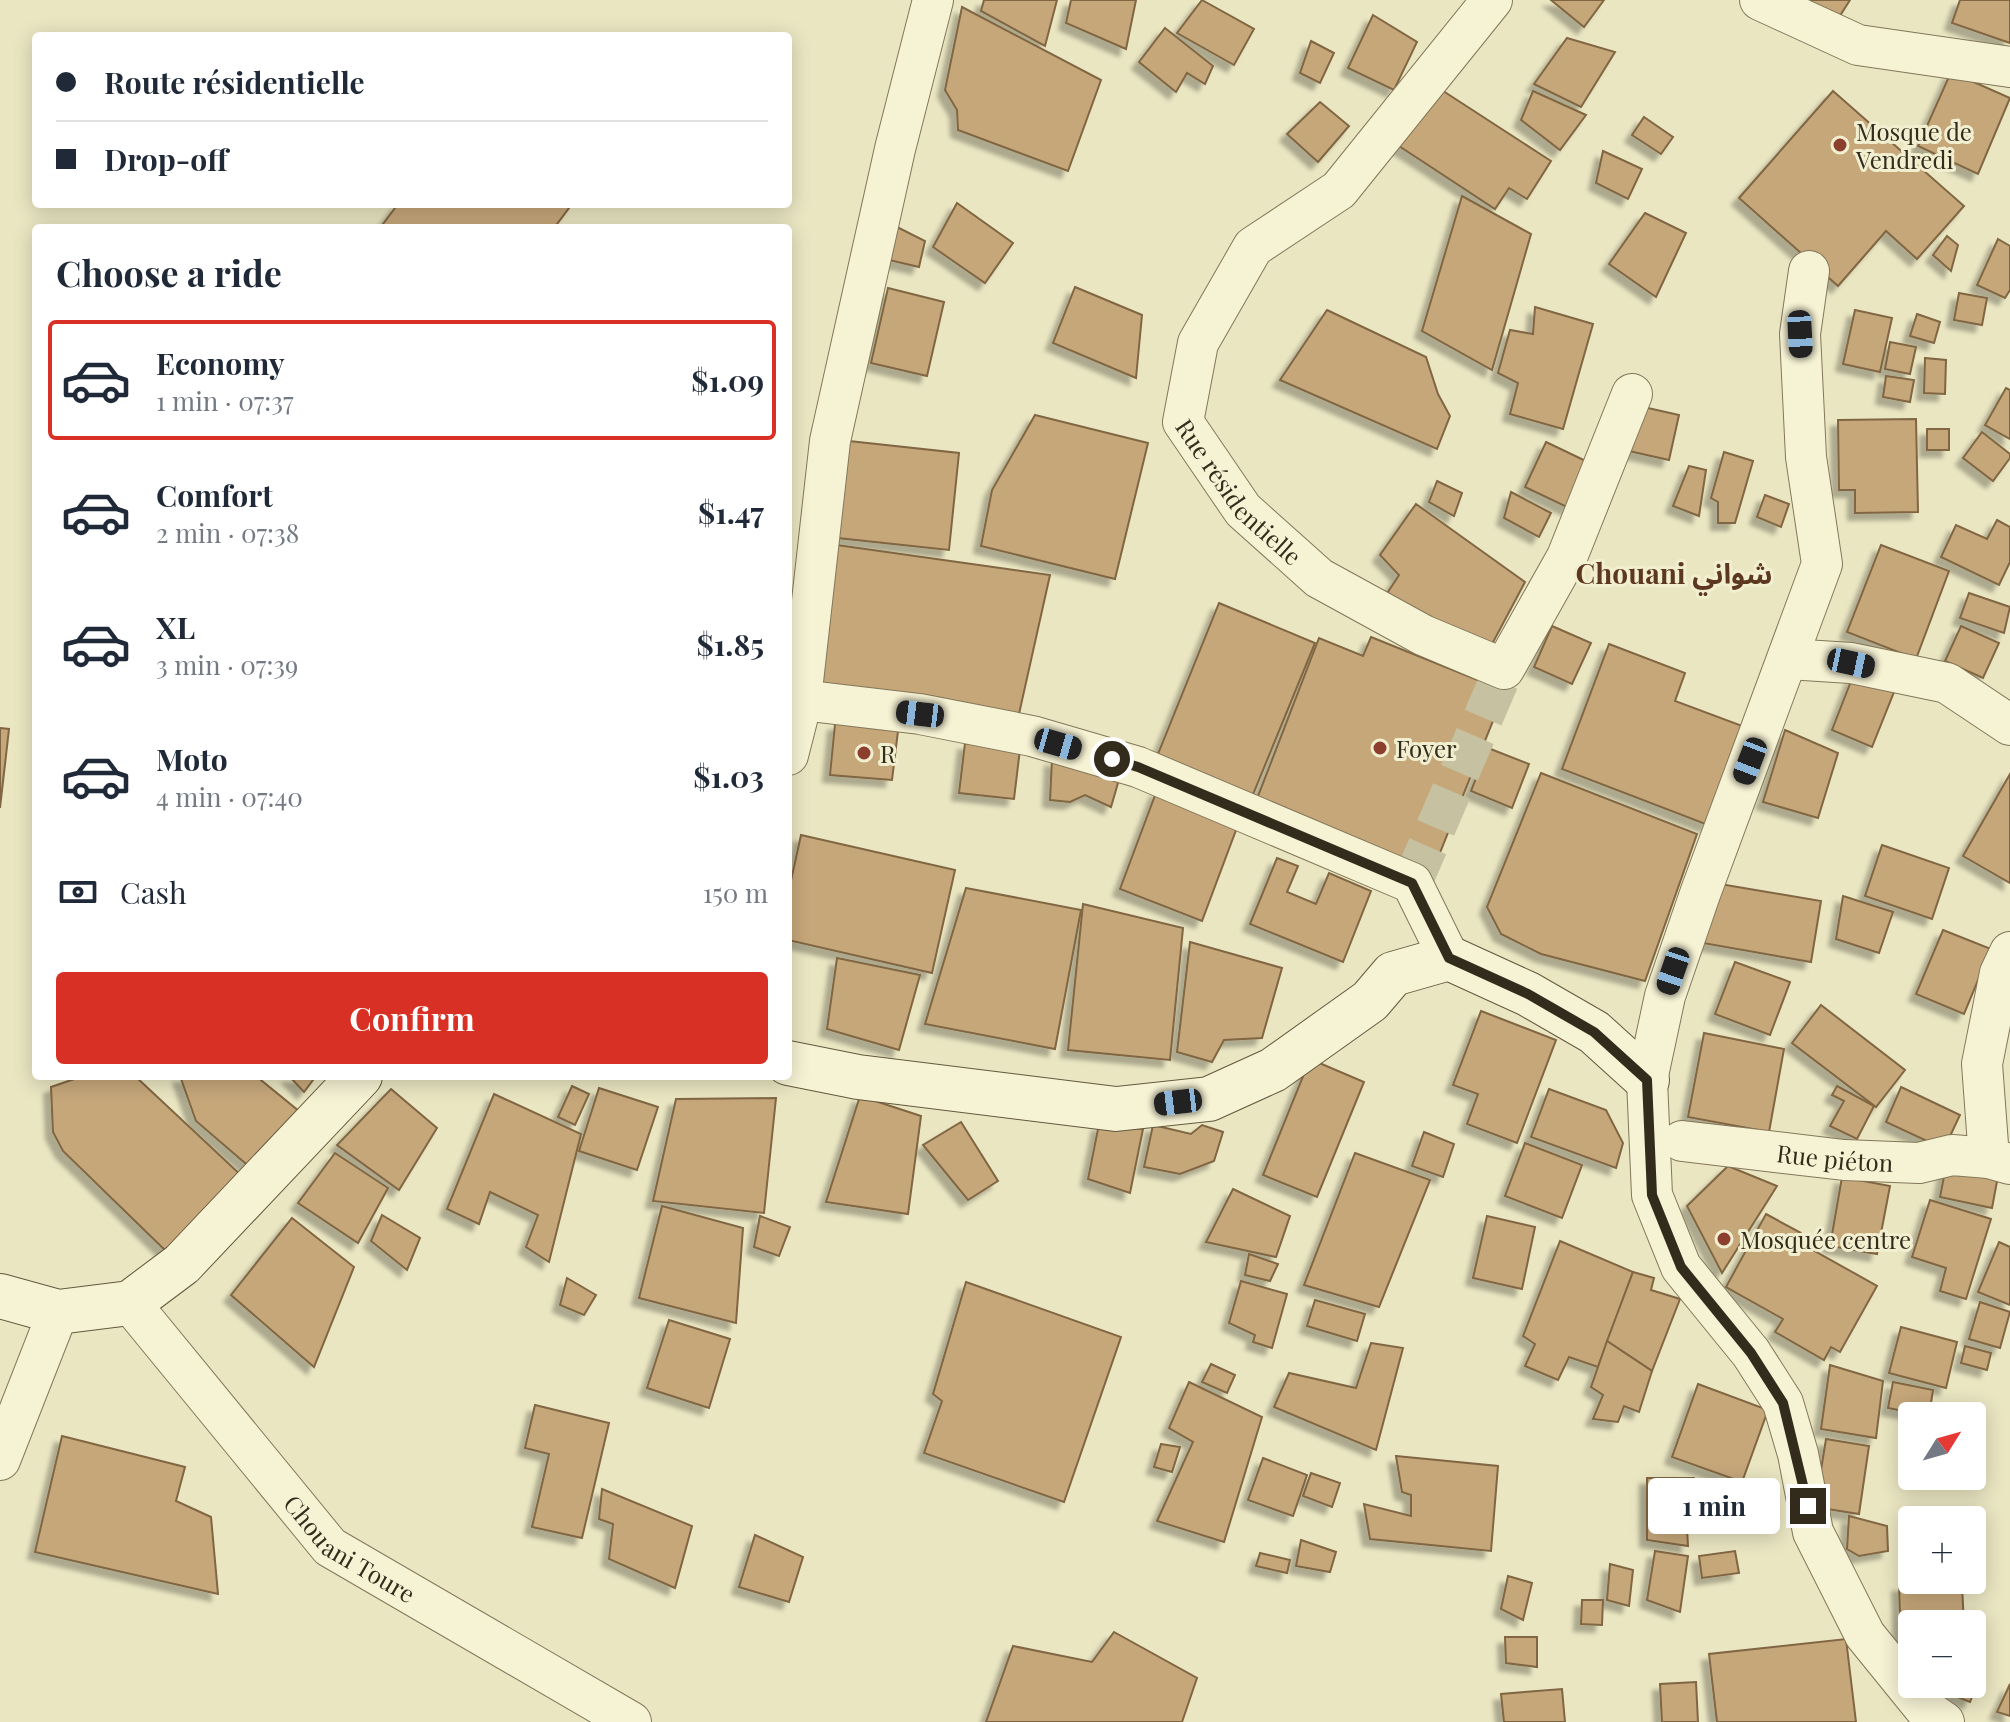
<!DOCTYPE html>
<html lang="en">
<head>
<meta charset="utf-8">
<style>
  body { margin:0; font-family:"Playfair Display","Noto Sans Arabic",serif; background:#f2f2f3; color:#1f2937; height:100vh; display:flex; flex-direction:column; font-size:30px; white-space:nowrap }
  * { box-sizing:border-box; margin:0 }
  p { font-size:26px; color:#747a83 }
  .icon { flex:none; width:44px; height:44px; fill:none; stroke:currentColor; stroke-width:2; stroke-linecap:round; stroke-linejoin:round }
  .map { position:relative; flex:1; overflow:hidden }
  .panel { position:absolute; left:32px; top:224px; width:760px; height:856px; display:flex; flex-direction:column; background:#fff; border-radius:8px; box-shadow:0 4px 20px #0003 }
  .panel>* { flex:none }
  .banner { position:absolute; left:32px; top:32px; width:760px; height:176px; border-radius:8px; box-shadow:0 4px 20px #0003; display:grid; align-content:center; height:176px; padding:0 24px; background:#fff }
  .needle { width:52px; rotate:53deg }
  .controls { position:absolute; left:1898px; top:1402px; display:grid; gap:16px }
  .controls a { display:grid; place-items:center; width:88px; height:88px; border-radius:8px; background:#fff; box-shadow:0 4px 20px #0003; font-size:40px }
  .end { position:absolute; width:36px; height:36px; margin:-18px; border:10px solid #332c1d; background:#fff; box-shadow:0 0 0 4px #fff }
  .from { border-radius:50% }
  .bubble { position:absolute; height:56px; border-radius:8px; background:#fff; box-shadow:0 4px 20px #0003; font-size:26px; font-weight:700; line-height:56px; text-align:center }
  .car { position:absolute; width:24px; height:48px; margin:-24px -12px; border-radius:10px; box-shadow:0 0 6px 2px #0007; background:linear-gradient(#222 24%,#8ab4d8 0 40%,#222 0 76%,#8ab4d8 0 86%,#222 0) }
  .banner b { display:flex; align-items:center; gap:28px; height:76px; font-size:30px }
  .banner b+b { border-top:2px solid #e0e1e3 }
  .banner i { width:20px; height:20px; background:#1f2937 }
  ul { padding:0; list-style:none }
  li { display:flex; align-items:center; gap:24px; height:120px; margin:0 16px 12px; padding:0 8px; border:4px solid transparent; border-radius:8px }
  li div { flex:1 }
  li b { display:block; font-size:30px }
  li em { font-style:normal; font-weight:700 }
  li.active { border-color:#d93025 }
  li>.icon { width:72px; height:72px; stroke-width:1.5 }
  h2 { padding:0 24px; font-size:36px; line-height:96px }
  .pay { display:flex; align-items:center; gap:20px; height:88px; padding:0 24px; font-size:30px }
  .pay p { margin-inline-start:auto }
  .cta { display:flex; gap:16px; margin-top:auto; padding:16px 24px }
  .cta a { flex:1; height:92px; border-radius:8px; background:#d93025; color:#fff; font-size:32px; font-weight:700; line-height:92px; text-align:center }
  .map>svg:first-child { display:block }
  .building { fill:#c6a77a; stroke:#806642; stroke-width:2; filter:url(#shadow) }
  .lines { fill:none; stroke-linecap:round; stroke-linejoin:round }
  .street-tunnel { stroke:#c5c1a1; stroke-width:40; stroke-dasharray:40 20; stroke-linecap:butt }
  .street-casing { stroke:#83775a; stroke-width:42 }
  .secondary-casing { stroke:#64583e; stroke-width:46 }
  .street { stroke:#f6f2d4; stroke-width:40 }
  .secondary { stroke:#f6f2d4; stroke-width:44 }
  .route { stroke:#332c1d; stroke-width:10 }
  .poi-dot { fill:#8d3f2e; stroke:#f2efd1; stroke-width:3 }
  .labels { text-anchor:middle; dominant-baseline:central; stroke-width:6; stroke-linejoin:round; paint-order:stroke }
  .poi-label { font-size:24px; fill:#332c1d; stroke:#f2efd1; text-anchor:start }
  .street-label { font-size:24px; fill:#332c1d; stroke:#f2efd1 }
  .quarter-label { font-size:28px; font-weight:bold; fill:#5d3820; stroke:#f2efd1 }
</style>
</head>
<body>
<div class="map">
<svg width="2010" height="1722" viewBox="0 0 2010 1722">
  <defs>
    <filter id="shadow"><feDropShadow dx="-7" dy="7" stdDeviation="2" flood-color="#0004"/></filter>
  </defs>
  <rect width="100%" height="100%" fill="#eae6c2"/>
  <!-- building -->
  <g class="building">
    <polygon points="984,0 1057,0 1045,46 981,11"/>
    <polygon points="1071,0 1136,0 1126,49 1066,23"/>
    <polygon points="1202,0 1254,29 1234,65 1177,33"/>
    <polygon points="1551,0 1604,0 1584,27"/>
    <polygon points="1800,0 1850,0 1836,22"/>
    <polygon points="1960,0 2010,0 2010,43 1952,23"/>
    <polygon points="962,7 1101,80 1068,171 958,130 957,110 945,90"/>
    <polygon points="1373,15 1417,42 1394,90 1348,68"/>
    <polygon points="1165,28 1213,66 1205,84 1187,73 1176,92 1139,62"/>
    <polygon points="1567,38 1615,52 1581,107 1534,84"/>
    <polygon points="1311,41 1334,53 1320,83 1300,73"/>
    <polygon points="1951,72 2010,98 1978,174 1918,146"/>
    <polygon points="1437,87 1551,161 1527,199 1509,188 1495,209 1399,146"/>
    <polygon points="1533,91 1586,115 1560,150 1521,120"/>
    <polygon points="1833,91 1964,206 1917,259 1886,231 1838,286 1739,198"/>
    <polygon points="1320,102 1349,126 1318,162 1287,134"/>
    <polygon points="1644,117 1673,137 1661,154 1632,135"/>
    <polygon points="1603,151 1642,169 1628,199 1596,183"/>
    <polygon points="1462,196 1531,234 1492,370 1422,331"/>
    <polygon points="957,203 1013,243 985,283 933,247"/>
    <polygon points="398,204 572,204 554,228 380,228"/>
    <polygon points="1645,213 1686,233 1656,297 1609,264"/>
    <polygon points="893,225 925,241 919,267 885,259"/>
    <polygon points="1947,236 1958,245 1951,271 1933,255"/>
    <polygon points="1998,239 2010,246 2010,290 2005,298 1977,285"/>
    <polygon points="1075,287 1142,315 1136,378 1053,343"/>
    <polygon points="888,288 944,302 927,376 871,363"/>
    <polygon points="1959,293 1987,298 1982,325 1954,320"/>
    <polygon points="1535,307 1593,324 1563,429 1510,414 1518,383 1498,373 1510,330 1533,334"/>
    <polygon points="1327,310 1426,357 1438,394 1450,416 1437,449 1280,380"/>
    <polygon points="1855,310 1892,318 1880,372 1843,364"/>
    <polygon points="1917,314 1940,322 1934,343 1910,336"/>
    <polygon points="1890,342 1916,347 1910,374 1885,369"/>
    <polygon points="1925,358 1946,360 1945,394 1924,393"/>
    <polygon points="1886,376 1914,380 1910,402 1883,397"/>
    <polygon points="2006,388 2010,390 2010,439 1985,425"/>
    <polygon points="1639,406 1679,415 1669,460 1629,451"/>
    <polygon points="1035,415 1148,443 1115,579 981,546 992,490"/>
    <polygon points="1916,419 1918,512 1855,513 1855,490 1839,490 1838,420"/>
    <rect x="1927" y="429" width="22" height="21"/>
    <polygon points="1982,432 2010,454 2010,458 1993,481 1963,458"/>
    <polygon points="849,441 959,453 949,550 838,538"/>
    <polygon points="1546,442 1590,463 1569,508 1525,487"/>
    <polygon points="1724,452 1753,461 1735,523 1718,523 1718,502 1711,498"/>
    <polygon points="1689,466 1706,470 1699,516 1673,506"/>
    <polygon points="1437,481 1462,493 1454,516 1429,502"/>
    <polygon points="1511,492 1551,513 1539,537 1504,518"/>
    <polygon points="1765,495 1789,504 1781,527 1757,517"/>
    <polygon points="1416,504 1525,582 1490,648 1386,595 1399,575 1380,555"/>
    <polygon points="1997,520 2010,527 2010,562 1999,585 1941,557 1956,525 1987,539"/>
    <polygon points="837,545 1050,575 1019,714 819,689"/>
    <polygon points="1881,545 1949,571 1916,659 1847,632"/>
    <polygon points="1969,593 2010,607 2004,633 1960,618"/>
    <polygon points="1219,603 1315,643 1252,797 1158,754"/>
    <polygon points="1552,626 1591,643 1572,684 1534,667"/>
    <polygon points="1961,626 1999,643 1983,678 1945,661"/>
    <polygon points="1371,637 1505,691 1429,880 1255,804 1319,638 1363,656"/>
    <polygon points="1609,644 1685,673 1675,701 1745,727 1708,825 1562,769"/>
    <polygon points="1853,676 1894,692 1872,747 1832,730"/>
    <polygon points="859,722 898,731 892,780 830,775 835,724"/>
    <polygon points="0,728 9,729 0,808"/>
    <polygon points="1785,730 1838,753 1818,818 1763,802"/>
    <polygon points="965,743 1020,749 1014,799 959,793"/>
    <polygon points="1488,748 1529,764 1512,808 1471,791"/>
    <polygon points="1052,759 1120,776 1111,807 1085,795 1070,802 1050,800"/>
    <polygon points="1541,773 1697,834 1645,981 1541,954 1501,934 1487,907"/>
    <polygon points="2010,774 2010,883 1963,856"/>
    <polygon points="1157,790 1239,822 1202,921 1120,889"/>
    <polygon points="801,835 955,870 932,973 788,940 788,894"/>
    <polygon points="1882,845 1949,868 1932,919 1865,896"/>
    <polygon points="1277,858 1298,866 1287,892 1316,904 1329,873 1371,891 1343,962 1250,924"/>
    <polygon points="1714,883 1821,901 1811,962 1703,943"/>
    <polygon points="966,888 1081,910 1055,1049 925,1024"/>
    <polygon points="1843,896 1893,912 1879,953 1836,939"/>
    <polygon points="1083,904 1183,928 1170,1060 1068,1050"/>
    <polygon points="1943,930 1991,949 1964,1014 1916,994"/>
    <polygon points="1190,942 1282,968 1262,1038 1224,1040 1212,1062 1177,1052"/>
    <polygon points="837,958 920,975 899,1050 827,1029"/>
    <polygon points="1735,962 1790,982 1770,1035 1715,1014"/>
    <polygon points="1821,1005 1905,1070 1876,1107 1792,1043"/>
    <polygon points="1481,1011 1556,1040 1517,1143 1467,1124 1478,1094 1453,1085"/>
    <polygon points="1704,1033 1784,1049 1769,1132 1688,1117"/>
    <polygon points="1310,1059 1364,1082 1317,1197 1263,1175"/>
    <polygon points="83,1076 135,1076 244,1178 170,1255 63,1151 53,1132 51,1087"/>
    <polygon points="180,1076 256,1076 300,1112 252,1169 196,1121"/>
    <polygon points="289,1076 316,1076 304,1092"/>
    <polygon points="572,1086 589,1094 575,1125 558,1117"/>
    <polygon points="1837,1086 1874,1106 1857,1139 1830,1126 1844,1101 1832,1095"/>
    <polygon points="1901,1087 1960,1115 1944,1149 1886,1122"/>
    <polygon points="599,1088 658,1107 637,1170 579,1151"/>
    <polygon points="391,1089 437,1128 399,1190 337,1145"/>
    <polygon points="1549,1089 1606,1110 1623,1143 1616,1168 1531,1137"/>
    <polygon points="494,1094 581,1134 549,1262 526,1247 538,1215 490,1192 479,1224 447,1209"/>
    <polygon points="860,1096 921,1116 908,1214 826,1202"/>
    <polygon points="776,1098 764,1213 653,1201 676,1099"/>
    <polygon points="961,1122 998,1181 968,1200 923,1145"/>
    <polygon points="1099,1124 1143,1129 1130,1193 1088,1179"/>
    <polygon points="1153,1125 1191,1134 1202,1125 1223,1132 1214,1161 1180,1174 1144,1167"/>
    <polygon points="1424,1132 1454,1144 1443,1177 1412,1166"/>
    <polygon points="1525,1143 1582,1165 1562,1218 1505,1196"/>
    <polygon points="335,1153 388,1188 358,1243 298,1203"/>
    <polygon points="1355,1153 1430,1180 1379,1307 1304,1285"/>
    <polygon points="1728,1166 1777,1186 1722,1273 1687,1206"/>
    <polygon points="1946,1166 1998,1176 1992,1208 1940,1197"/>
    <polygon points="1842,1177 1890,1186 1877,1254 1830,1246"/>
    <polygon points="1233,1189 1290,1216 1276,1257 1206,1242"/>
    <polygon points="1930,1200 1991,1219 1966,1299 1940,1291 1946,1268 1912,1257"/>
    <polygon points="662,1206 743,1228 736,1323 639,1298"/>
    <polygon points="1766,1214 1801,1233 1797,1241 1877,1286 1840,1352 1831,1347 1824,1360 1775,1332 1783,1319 1726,1287"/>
    <polygon points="382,1215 420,1238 407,1270 371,1241"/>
    <polygon points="760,1216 790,1227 779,1256 754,1247"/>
    <polygon points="1487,1216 1535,1227 1522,1289 1473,1278"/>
    <polygon points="292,1218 354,1267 314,1367 231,1295"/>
    <polygon points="1560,1241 1633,1272 1598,1367 1569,1357 1558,1380 1525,1366 1535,1344 1523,1336"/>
    <polygon points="1999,1242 2010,1247 2010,1305 1978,1292"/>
    <polygon points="1249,1254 1278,1264 1270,1281 1245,1275"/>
    <polygon points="1633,1272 1654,1278 1651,1290 1680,1299 1652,1371 1607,1341"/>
    <polygon points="567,1278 596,1295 584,1315 560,1305"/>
    <polygon points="1241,1281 1287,1294 1272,1348 1253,1342 1255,1335 1229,1323"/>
    <polygon points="966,1282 1121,1337 1064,1502 924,1453 942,1401 933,1394"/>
    <polygon points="1315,1300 1365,1314 1357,1341 1307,1326"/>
    <polygon points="1980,1302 2010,1312 2000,1348 1969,1339"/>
    <polygon points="669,1320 730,1339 709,1408 647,1388"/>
    <polygon points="1901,1327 1957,1342 1946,1388 1889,1373"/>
    <polygon points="1607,1341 1652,1371 1639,1412 1624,1406 1618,1422 1593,1419 1603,1395 1591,1387"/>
    <polygon points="1371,1343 1403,1348 1376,1450 1274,1407 1289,1373 1356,1388"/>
    <polygon points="1965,1346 1991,1353 1987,1370 1961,1363"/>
    <polygon points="1211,1364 1235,1375 1227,1393 1202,1382"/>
    <polygon points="1830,1365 1883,1381 1876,1438 1821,1429"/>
    <polygon points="1189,1382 1262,1417 1224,1542 1157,1521 1193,1442 1169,1428"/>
    <polygon points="1893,1382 1933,1390 1929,1416 1888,1408"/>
    <polygon points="1698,1384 1768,1410 1742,1482 1672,1457"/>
    <polygon points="535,1405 609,1423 582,1538 532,1527 549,1454 525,1448"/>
    <polygon points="62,1436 185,1467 176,1501 211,1517 218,1594 35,1552"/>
    <polygon points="1826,1439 1869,1446 1859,1514 1815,1507"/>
    <polygon points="1161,1444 1180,1447 1172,1472 1154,1467"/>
    <polygon points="1396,1456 1498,1466 1491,1551 1370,1539 1364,1504 1411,1516 1411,1495 1402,1492"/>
    <polygon points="1263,1458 1307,1475 1293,1516 1248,1500"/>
    <polygon points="1311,1473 1340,1483 1332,1507 1303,1496"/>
    <polygon points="1647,1478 1694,1478 1703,1505 1686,1510 1688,1546 1647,1540"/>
    <polygon points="602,1489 692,1526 675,1588 609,1559 613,1524 599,1519"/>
    <polygon points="1849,1516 1887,1526 1888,1551 1859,1556 1847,1549"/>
    <polygon points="755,1535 803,1557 789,1602 739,1587"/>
    <polygon points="1301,1540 1336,1552 1330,1572 1296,1566"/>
    <polygon points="1655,1551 1688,1556 1680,1612 1647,1600"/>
    <polygon points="1735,1551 1739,1573 1702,1578 1699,1556"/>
    <polygon points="1260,1553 1290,1560 1287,1573 1256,1566"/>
    <polygon points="1610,1564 1633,1570 1629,1606 1607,1600"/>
    <polygon points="1508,1576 1532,1583 1523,1620 1501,1609"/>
    <polygon points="1899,1585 1962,1586 1964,1624 1912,1624 1912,1642 1901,1644"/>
    <polygon points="1582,1600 1603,1600 1602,1625 1581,1624"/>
    <polygon points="1114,1632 1197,1678 1182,1722 986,1722 1013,1646 1092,1662"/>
    <polygon points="1505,1637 1537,1637 1537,1667 1506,1663"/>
    <polygon points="1846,1639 1856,1722 1717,1722 1709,1654"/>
    <polygon points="1972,1662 1984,1666 1970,1702 1934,1688 1936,1684 1972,1684"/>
    <polygon points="1696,1682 1698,1722 1662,1722 1660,1684"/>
    <polygon points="2010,1684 2010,1716 1997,1712"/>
    <polygon points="1562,1689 1565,1722 1504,1722 1501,1694"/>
  </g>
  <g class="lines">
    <!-- street-tunnel -->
    <polyline class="street-tunnel" points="1412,883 1504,669"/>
    <defs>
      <g id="street">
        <path id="s1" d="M 1492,0 L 1339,190 L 1253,247 L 1198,343 L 1183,422 L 1243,510 L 1319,578 L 1423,635 L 1504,669 L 1567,557 L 1632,394"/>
        <polyline points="1760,0 1858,45 2010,67"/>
        <polyline points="1809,271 1800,334 1806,457 1822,564 1700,894 1665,996 1647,1080 1652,1195 1681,1267 1751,1353 1783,1403 1798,1454 1813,1532 1865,1635 1925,1709 1944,1722"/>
        <polyline points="1788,659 1851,663 1947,683 2010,725"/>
        <polyline points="801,700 920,714 1032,736 1138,767 1412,883 1449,958"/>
        <polyline points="788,755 800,708 830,441 895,149 933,0"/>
        <path id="s2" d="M 1682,1141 L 1844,1160 L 1919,1163 L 1952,1155 L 1989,1158 L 2010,1164"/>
        <polyline points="1989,1158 1982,1064 2000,973 2010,952"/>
        <path id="s3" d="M 130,1303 L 330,1547 L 631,1722"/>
        <polyline points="0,1460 58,1312"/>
      </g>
      <g id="secondary">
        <polyline points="788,1063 858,1077 1116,1109 1209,1099 1273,1070 1370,1001 1393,974 1449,958 1528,994 1594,1032 1647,1080"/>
        <polyline points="0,1296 58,1312 130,1303 182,1264 360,1076"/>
      </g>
    </defs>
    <!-- street casing -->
    <use href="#street" class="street-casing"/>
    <!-- secondary casing -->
    <use href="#secondary" class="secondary-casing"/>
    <!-- street -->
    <use href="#street" class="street"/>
    <!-- secondary -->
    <use href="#secondary" class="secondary"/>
  </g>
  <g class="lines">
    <!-- route -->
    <polyline class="route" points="1112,759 1138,767 1412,883 1449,958 1528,994 1594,1032 1647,1080 1652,1195 1681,1267 1751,1353 1783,1403 1808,1506"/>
  </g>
  <!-- markers -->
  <g class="poi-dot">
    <circle cx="1840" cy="145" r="8"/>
    <circle cx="1380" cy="748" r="8"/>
    <circle cx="864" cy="753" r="8"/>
    <circle cx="1724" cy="1239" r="8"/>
  </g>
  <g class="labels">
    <!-- poi labels -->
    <g class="poi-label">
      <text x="1856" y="131">Mosque de<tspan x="1856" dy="28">Vendredi</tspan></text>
      <text x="1396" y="748">Foyer</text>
      <text x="880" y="753">R</text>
      <text x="1740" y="1239">Mosquée centre</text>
    </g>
    <!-- street labels -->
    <g class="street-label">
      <text stroke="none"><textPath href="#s1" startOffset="628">Rue résidentielle</textPath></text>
      <text stroke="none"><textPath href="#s2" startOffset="154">Rue piéton</textPath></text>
      <text stroke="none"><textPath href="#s3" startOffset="332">Chouani Toure</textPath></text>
    </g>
    <!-- quarter labels -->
    <g class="quarter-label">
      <text x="1674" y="572">Chouani شواني</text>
    </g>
  </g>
</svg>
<div class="controls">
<a><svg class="needle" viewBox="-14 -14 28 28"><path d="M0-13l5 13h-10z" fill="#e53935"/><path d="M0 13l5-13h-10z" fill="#747a83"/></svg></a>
<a>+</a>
<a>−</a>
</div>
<i class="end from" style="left:1112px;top:759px"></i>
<i class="end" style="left:1808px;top:1506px"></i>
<div class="bubble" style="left:1648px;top:1478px;width:132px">1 min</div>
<i class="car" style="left:1800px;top:334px;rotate:177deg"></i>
<i class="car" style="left:1851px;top:663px;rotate:102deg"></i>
<i class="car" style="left:920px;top:714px;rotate:277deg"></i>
<i class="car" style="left:1058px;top:744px;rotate:106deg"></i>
<i class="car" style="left:1750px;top:761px;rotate:201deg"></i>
<i class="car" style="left:1673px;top:971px;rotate:199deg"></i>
<i class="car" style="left:1178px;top:1102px;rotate:263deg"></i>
<div class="banner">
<b><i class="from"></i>Route résidentielle</b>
<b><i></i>Drop-off</b>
</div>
<section class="panel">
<h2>Choose a ride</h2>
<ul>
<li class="active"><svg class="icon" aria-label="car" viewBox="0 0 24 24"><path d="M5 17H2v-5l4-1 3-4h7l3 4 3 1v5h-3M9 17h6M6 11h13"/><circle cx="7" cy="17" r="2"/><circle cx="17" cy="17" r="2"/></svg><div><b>Economy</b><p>1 min · 07:37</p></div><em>$1.09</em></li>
<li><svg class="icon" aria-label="car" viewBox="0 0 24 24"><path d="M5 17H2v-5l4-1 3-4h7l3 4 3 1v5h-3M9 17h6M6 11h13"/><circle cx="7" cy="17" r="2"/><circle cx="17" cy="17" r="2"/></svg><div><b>Comfort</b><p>2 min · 07:38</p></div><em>$1.47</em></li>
<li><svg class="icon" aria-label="car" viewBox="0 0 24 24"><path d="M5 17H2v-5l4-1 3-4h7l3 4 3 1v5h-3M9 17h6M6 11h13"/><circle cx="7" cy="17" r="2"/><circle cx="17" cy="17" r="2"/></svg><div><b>XL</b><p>3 min · 07:39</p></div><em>$1.85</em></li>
<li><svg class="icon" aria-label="car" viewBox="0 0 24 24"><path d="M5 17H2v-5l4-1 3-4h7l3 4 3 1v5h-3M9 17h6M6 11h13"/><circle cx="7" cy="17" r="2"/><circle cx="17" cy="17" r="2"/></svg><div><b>Moto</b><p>4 min · 07:40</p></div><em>$1.03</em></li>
</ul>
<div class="pay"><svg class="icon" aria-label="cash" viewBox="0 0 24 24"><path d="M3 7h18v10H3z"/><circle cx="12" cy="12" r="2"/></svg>Cash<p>150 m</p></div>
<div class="cta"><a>Confirm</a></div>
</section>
</div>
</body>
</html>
